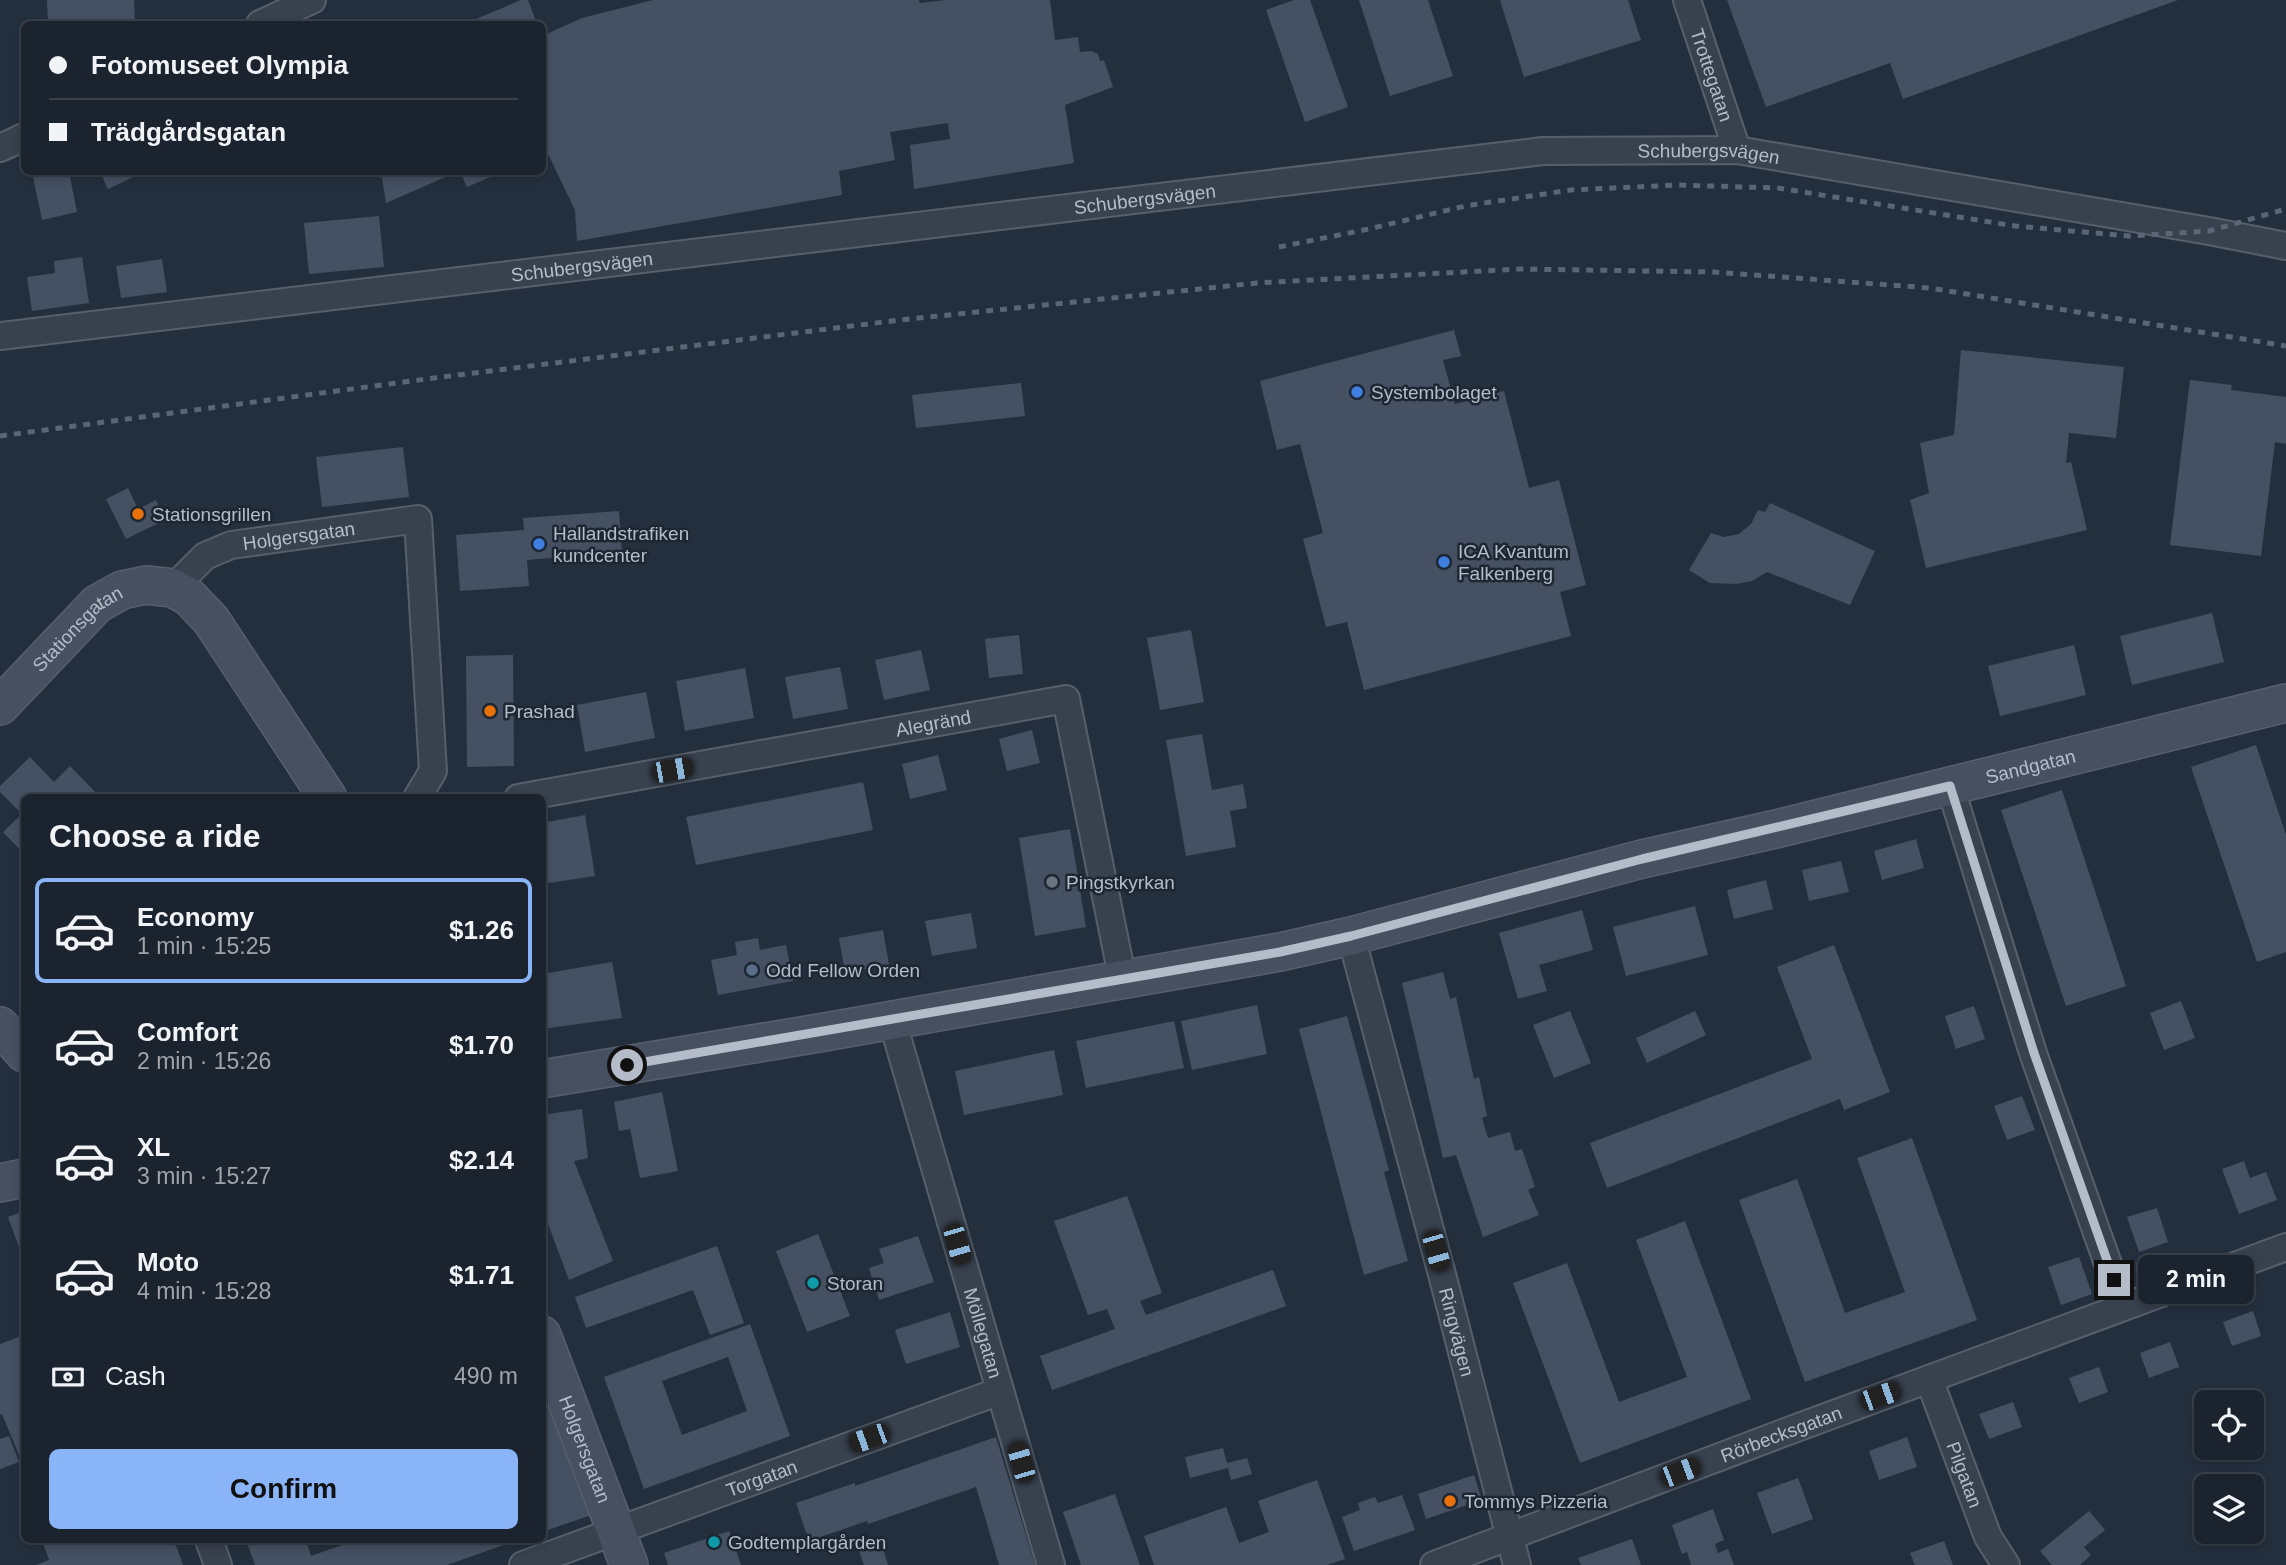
<!DOCTYPE html>
<html lang="en">
<head>
<meta charset="utf-8">
<style>
  body { margin:0; font-family:Helvetica,sans-serif; background:#242b36; color:#f1f3f6; height:100vh; display:flex; flex-direction:column; font-size:26px; white-space:nowrap }
  * { box-sizing:border-box; margin:0 }
  p { font-size:23px; color:#a0a4aa }
  .icon { flex:none; width:38px; height:38px; fill:none; stroke:currentColor; stroke-width:2; stroke-linecap:round; stroke-linejoin:round }
  .map { position:relative; flex:1; overflow:hidden }
  .details { position:absolute; left:21px; top:794px; width:525px; height:749px; display:flex; flex-direction:column; background:#1b232e; border-radius:10px; box-shadow:0 4px 10px #0003,0 0 0 2px #39404a }
  .details>* { flex:none }
  .banner { position:absolute; left:21px; top:21px; width:525px; height:154px; border-radius:10px; box-shadow:0 4px 10px #0003,0 0 0 2px #39404a; display:grid; align-content:center; height:154px; padding:0 28px; background:#1b232e }
  .controls { position:absolute; left:2194px; top:1390px; display:grid; gap:14px }
  .controls a { display:grid; place-items:center; width:70px; height:70px; border-radius:10px; background:#1b232e; box-shadow:0 4px 10px #0003,0 0 0 2px #39404a; font-size:35px }
  .end { position:absolute; width:32px; height:32px; margin:-16px; border:9px solid #b4bcc9; background:#111; box-shadow:0 0 0 4px #111 }
  .from { border-radius:50% }
  .bubble { position:absolute; height:49px; border-radius:10px; background:#1b232e; box-shadow:0 4px 10px #0003,0 0 0 2px #39404a; font-size:23px; font-weight:800; line-height:49px; text-align:center }
  .car { position:absolute; width:21px; height:42px; margin:-21px -10px; border-radius:9px; box-shadow:0 0 5px 2px #0007; background:linear-gradient(#222 24%,#8ab4d8 0 40%,#222 0 76%,#8ab4d8 0 86%,#222 0) }
  .banner b { display:flex; align-items:center; gap:24px; height:66px; font-size:26px }
  .banner b+b { border-top:2px solid #39404a }
  .banner i { width:18px; height:18px; background:#f1f3f6 }
  ul { padding:0; list-style:none }
  li { display:flex; align-items:center; gap:21px; height:105px; margin:0 14px 10px; padding:0 14px; border:4px solid transparent; border-radius:10px }
  li div { flex:1 }
  li b { display:block; font-size:26px }
  li em { font-style:normal; font-weight:800 }
  li.current { border-color:#8ab4f8 }
  li>.icon { width:63px; height:63px; stroke-width:1.5 }
  h2 { padding:0 28px; font-size:32px; line-height:84px }
  .pay { display:flex; align-items:center; gap:18px; height:77px; padding:0 28px; font-size:26px }
  .pay p { margin-inline-start:auto }
  .primary-button { display:flex; gap:14px; margin-top:auto; padding:14px 28px }
  .primary-button a { flex:1; height:80px; border-radius:10px; background:#8ab4f8; color:#111; font-size:28px; font-weight:800; line-height:80px; text-align:center }
  .map>svg:first-child { display:block }
  .building { fill:#455162; fill-rule:evenodd }
  .lines { fill:none; stroke-linecap:round; stroke-linejoin:round }
  .street-casing { stroke:#565f6c; stroke-width:30 }
  .secondary-casing { stroke:#565f6c; stroke-width:40 }
  .street { stroke:#38414e; stroke-width:26 }
  .secondary { stroke:#465061; stroke-width:37 }
  .rail { stroke:#5a6575; stroke-width:5; stroke-dasharray:7 7; stroke-linecap:butt }
  .route { stroke:#b4bcc9; stroke-width:9 }
  .shop-dot { fill:#3f7fe0; stroke:#1d2633; stroke-width:2.5 }
  .food-dot { fill:#e8710a; stroke:#1d2633; stroke-width:2.5 }
  .worship-dot { fill:#6b7280; stroke:#1d2633; stroke-width:2.5 }
  .service-dot { fill:#5c6f8a; stroke:#1d2633; stroke-width:2.5 }
  .culture-dot { fill:#0f9aa8; stroke:#1d2633; stroke-width:2.5 }
  .labels { text-anchor:middle; dominant-baseline:central; stroke-width:5; stroke-linejoin:round; paint-order:stroke }
  .street-label { font-size:19px; fill:#b4bcc9; stroke:#1d2633 }
  .poi-label { font-size:19px; fill:#b4bcc9; stroke:#1d2633; text-anchor:start }
</style>
</head>
<body>
<div class="map">
<svg width="2286" height="1565" viewBox="0 0 2286 1565">
  <rect width="100%" height="100%" fill="#242f3e"/>
  <!-- building -->
  <g class="building">
    <polygon points="47,0 134,0 135,24 48,24"/>
    <polygon points="521,0 528,0 537,24 464,24"/>
    <polygon points="653,0 919,0 920,3 946,0 1050,0 1055,40 1078,37 1080,52 1091,51 1098,54 1100,61 1104,60 1113,87 1065,105 1074,163 914,189 910,145 950,139 948,123 890,132 895,160 839,171 842,195 577,241 575,210 547,152 542,154 542,36 582,18"/>
    <polygon points="1294,0 1310,0 1348,107 1305,122 1266,10"/>
    <polygon points="1359,0 1428,0 1453,76 1390,96"/>
    <polygon points="1500,0 1628,0 1641,40 1524,77"/>
    <polygon points="1727,0 2178,0 1903,99 1890,63 1766,107"/>
    <polygon points="32,172 69,172 77,212 42,220"/>
    <polygon points="100,172 144,172 108,189"/>
    <polygon points="381,172 457,172 386,203"/>
    <polygon points="460,172 502,172 467,187"/>
    <polygon points="379,216 384,267 309,274 304,223"/>
    <polygon points="82,257 89,303 32,311 27,277 55,273 54,261"/>
    <polygon points="162,259 167,292 121,298 116,266"/>
    <polygon points="1454,330 1461,356 1443,360 1455,404 1504,391 1529,488 1559,480 1586,585 1560,592 1571,636 1364,690 1347,622 1326,627 1303,539 1323,533 1300,444 1277,450 1260,381"/>
    <polygon points="1961,350 2124,367 2116,438 2069,433 2066,463 2071,462 2087,530 1926,568 1910,500 1929,493 1920,443 1954,435"/>
    <polygon points="2190,380 2232,385 2231,390 2286,397 2286,444 2275,442 2261,556 2170,545"/>
    <polygon points="1021,383 1025,416 916,428 912,395"/>
    <polygon points="403,447 409,497 322,507 316,457"/>
    <polygon points="128,488 138,509 156,500 165,520 126,539 106,499"/>
    <polygon points="1770,503 1875,551 1850,605 1767,572 1752,581 1736,584 1710,583 1689,570 1711,533 1724,537 1739,534 1751,524 1758,510 1765,512"/>
    <polygon points="619,511 622,552 527,560 529,586 460,591 456,535 524,530 523,518"/>
    <polygon points="2212,613 2224,662 2132,685 2120,636"/>
    <polygon points="1191,630 1204,702 1160,710 1147,638"/>
    <polygon points="1019,635 1023,674 989,678 985,639"/>
    <polygon points="2074,645 2086,695 2000,716 1988,666"/>
    <polygon points="921,650 930,690 884,700 875,660"/>
    <polygon points="513,655 514,766 467,767 466,656"/>
    <polygon points="840,667 848,709 793,719 785,677"/>
    <polygon points="745,668 754,718 685,731 676,681"/>
    <polygon points="646,692 655,738 585,752 577,705"/>
    <polygon points="1032,730 1040,763 1007,771 999,739"/>
    <polygon points="1202,734 1212,790 1243,784 1247,808 1230,811 1236,847 1186,856 1166,740"/>
    <polygon points="2256,745 2286,835 2286,952 2257,962 2191,767"/>
    <polygon points="938,755 947,790 910,799 902,764"/>
    <polygon points="30,757 54,782 70,766 101,798 24,798 24,854 3,832 22,814 0,792 0,786"/>
    <polygon points="863,782 873,830 696,865 686,817"/>
    <polygon points="2062,790 2126,986 2066,1006 2001,810"/>
    <polygon points="585,815 595,876 542,884 542,823"/>
    <polygon points="1070,829 1086,927 1035,936 1019,838"/>
    <polygon points="1916,839 1924,868 1882,880 1874,851"/>
    <polygon points="1841,861 1849,892 1809,901 1802,870"/>
    <polygon points="1766,880 1773,909 1734,919 1727,890"/>
    <polygon points="1695,906 1708,955 1626,976 1613,927"/>
    <polygon points="1582,910 1593,950 1539,965 1547,991 1518,999 1499,933"/>
    <polygon points="971,913 977,948 932,956 925,921"/>
    <polygon points="883,930 889,965 845,972 839,938"/>
    <polygon points="758,938 760,950 786,945 793,981 718,995 711,960 737,955 735,942"/>
    <polygon points="1834,945 1890,1092 1844,1110 1840,1099 1607,1188 1590,1143 1812,1059 1777,967"/>
    <polygon points="612,962 622,1018 542,1029 542,974"/>
    <polygon points="1443,972 1450,999 1456,997 1474,1079 1479,1077 1487,1116 1482,1118 1488,1138 1510,1132 1515,1151 1522,1149 1535,1187 1528,1190 1539,1215 1483,1237 1456,1155 1443,1158 1402,983"/>
    <polygon points="2181,1001 2195,1038 2164,1050 2150,1013"/>
    <polygon points="1257,1005 1267,1054 1192,1070 1181,1021"/>
    <polygon points="1974,1006 1985,1039 1956,1049 1945,1016"/>
    <polygon points="1570,1011 1591,1063 1554,1078 1533,1025"/>
    <polygon points="1695,1011 1706,1035 1647,1063 1636,1038"/>
    <polygon points="1347,1016 1389,1170 1384,1172 1408,1261 1364,1275 1299,1029"/>
    <polygon points="1174,1021 1184,1068 1086,1088 1076,1041"/>
    <polygon points="1054,1050 1063,1095 964,1115 955,1071"/>
    <polygon points="662,1092 678,1171 640,1178 630,1129 619,1131 614,1102"/>
    <polygon points="2022,1096 2035,1130 2007,1140 1994,1106"/>
    <polygon points="582,1109 588,1158 574,1161 613,1261 569,1280 542,1208 542,1115"/>
    <polygon points="1912,1138 1977,1320 1805,1382 1739,1200 1797,1179 1845,1313 1905,1292 1857,1158"/>
    <polygon points="2244,1161 2250,1178 2266,1172 2277,1200 2239,1214 2222,1169"/>
    <polygon points="1127,1196 1162,1293 1140,1301 1146,1315 1273,1270 1286,1306 1052,1390 1040,1356 1115,1329 1107,1309 1088,1315 1054,1221"/>
    <polygon points="2157,1208 2168,1242 2139,1252 2127,1217"/>
    <polygon points="24,1211 24,1261 8,1217"/>
    <polygon points="1685,1221 1751,1399 1580,1463 1513,1283 1567,1263 1619,1402 1687,1377 1636,1240"/>
    <polygon points="818,1234 850,1316 807,1332 776,1251"/>
    <polygon points="918,1236 934,1282 879,1300 869,1268 884,1263 879,1249"/>
    <polygon points="717,1246 744,1323 710,1335 693,1290 586,1328 575,1297"/>
    <polygon points="2079,1257 2092,1294 2061,1305 2048,1267"/>
    <polygon points="2253,1311 2261,1336 2232,1346 2223,1322"/>
    <polygon points="950,1312 960,1347 906,1364 895,1330"/>
    <path d="M 750,1324 L 790,1436 L 644,1489 L 604,1377 ZM 728,1357 L 747,1411 L 682,1435 L 662,1381 Z"/>
    <polygon points="24,1335 24,1459 21,1460 2,1414 0,1415 0,1344"/>
    <polygon points="2170,1342 2179,1367 2149,1378 2140,1353"/>
    <polygon points="2099,1367 2108,1392 2079,1403 2069,1378"/>
    <polygon points="542,1383 594,1514 542,1532"/>
    <polygon points="2013,1402 2022,1427 1989,1439 1979,1414"/>
    <polygon points="9,1436 19,1462 0,1469 0,1439"/>
    <polygon points="996,1437 1035,1565 999,1565 976,1487 868,1524 867,1521 809,1541 796,1503 855,1483 855,1486"/>
    <polygon points="1907,1437 1917,1467 1879,1480 1869,1451"/>
    <polygon points="1223,1448 1227,1463 1247,1458 1252,1474 1231,1480 1228,1468 1190,1478 1185,1457"/>
    <polygon points="1474,1475 1482,1500 1426,1519 1418,1494"/>
    <polygon points="1798,1478 1813,1519 1772,1534 1757,1493"/>
    <polygon points="1317,1480 1345,1559 1327,1565 1154,1565 1144,1536 1226,1507 1239,1543 1269,1532 1258,1501"/>
    <polygon points="1115,1494 1140,1565 1081,1565 1063,1512"/>
    <polygon points="1402,1495 1415,1530 1354,1551 1342,1517 1360,1510 1358,1503 1375,1497 1378,1503"/>
    <polygon points="1713,1509 1724,1540 1715,1544 1718,1553 1728,1549 1734,1565 1691,1565 1687,1552 1682,1554 1672,1525"/>
    <polygon points="2089,1511 2105,1530 2084,1547 2091,1555 2080,1565 2052,1565 2040,1551"/>
    <polygon points="729,1531 741,1565 668,1565 664,1553"/>
    <polygon points="880,1538 888,1565 864,1565 857,1545"/>
    <polygon points="1632,1539 1641,1565 1581,1565 1578,1558"/>
    <polygon points="42,1540 174,1540 183,1565 36,1565 49,1560"/>
    <polygon points="246,1540 306,1540 311,1556 356,1540 518,1540 447,1565 255,1565"/>
    <polygon points="1944,1541 1953,1565 1915,1565 1910,1553"/>
  </g>
  <g class="lines">
    <defs>
      <g id="street">
        <path id="s1" d="M 1687,0 L 1737,150"/>
        <polyline points="260,24 312,0"/>
        <polyline points="0,148 24,137"/>
        <path id="s2" d="M 0,336 L 1543,151 L 1737,150 L 2209,231 L 2286,246"/>
        <path id="s3" d="M 173,588 L 205,556 L 231,545 L 418,519 L 433,771 L 417,798"/>
        <polyline points="1950,786 2033,1053 2123,1306"/>
        <path id="s4" d="M 518,798 L 1066,699 L 1123,981"/>
        <path id="s5" d="M 1351,936 L 1443,1278 L 1517,1565"/>
        <path id="s6" d="M 892,1020 L 1051,1565"/>
        <path id="s7" d="M 1929,1379 L 1988,1537 L 2006,1565"/>
        <polyline points="209,1540 218,1565"/>
        <path id="s8" d="M 523,1565 L 1000,1391"/>
        <path id="s9" d="M 1434,1565 L 1783,1433 L 2286,1247"/>
      </g>
      <g id="secondary">
        <path id="s10" d="M 0,706 L 97,604 L 122,590 L 146,585 L 173,588 L 189,597 L 211,620 L 328,798"/>
        <polyline points="0,1026 24,1053"/>
        <path id="s11" d="M 542,1079 L 819,1033 L 1280,952 L 1351,936 L 1642,859 L 1776,829 L 2286,703"/>
        <polyline points="0,1183 24,1178"/>
        <path id="s12" d="M 542,1335 L 629,1565"/>
      </g>
    </defs>
    <!-- street casing -->
    <use href="#street" class="street-casing"/>
    <!-- secondary casing -->
    <use href="#secondary" class="secondary-casing"/>
    <!-- street -->
    <use href="#street" class="street"/>
    <!-- secondary -->
    <use href="#secondary" class="secondary"/>
    <!-- rail -->
    <g class="rail">
      <polyline points="1279,247 1369,229 1465,206 1571,190 1677,185 1778,188 2015,226 2129,236 2209,231 2286,209"/>
      <polyline points="0,436 434,378 900,320 1257,283 1519,269 1714,272 1930,288 2286,346"/>
    </g>
  </g>
  <g class="lines">
    <!-- route -->
    <polyline class="route" points="627,1065 1280,952 1351,936 1642,859 1950,786 2034,1053 2114,1280"/>
  </g>
  <!-- markers -->
  <g class="shop-dot">
    <circle cx="1357" cy="392" r="7"/>
    <circle cx="539" cy="544" r="7"/>
    <circle cx="1444" cy="562" r="7"/>
  </g>
  <g class="food-dot">
    <circle cx="138" cy="514" r="7"/>
    <circle cx="490" cy="711" r="7"/>
    <circle cx="1450" cy="1501" r="7"/>
  </g>
  <circle class="worship-dot" cx="1052" cy="882" r="7"/>
  <circle class="service-dot" cx="752" cy="970" r="7"/>
  <g class="culture-dot">
    <circle cx="813" cy="1283" r="7"/>
    <circle cx="714" cy="1542" r="7"/>
  </g>
  <g class="labels">
    <!-- street labels -->
    <g class="street-label">
      <text stroke="none"><textPath href="#s1" startOffset="79">Trottegatan</textPath></text>
      <text stroke="none"><textPath href="#s2" startOffset="1720">Schubergsvägen</textPath></text>
      <text stroke="none"><textPath href="#s2" startOffset="1153">Schubergsvägen</textPath></text>
      <text stroke="none"><textPath href="#s2" startOffset="586">Schubergsvägen</textPath></text>
      <text stroke="none"><textPath href="#s3" startOffset="142">Holgersgatan</textPath></text>
      <text stroke="none"><textPath href="#s10" startOffset="110">Stationsgatan</textPath></text>
      <text stroke="none"><textPath href="#s4" startOffset="422">Alegränd</textPath></text>
      <text stroke="none"><textPath href="#s11" startOffset="1522">Sandgatan</textPath></text>
      <text stroke="none"><textPath href="#s5" startOffset="410">Ringvägen</textPath></text>
      <text stroke="none"><textPath href="#s6" startOffset="326">Möllegatan</textPath></text>
      <text stroke="none"><textPath href="#s9" startOffset="371">Rörbecksgatan</textPath></text>
      <text stroke="none"><textPath href="#s12" startOffset="122">Holgersgatan</textPath></text>
      <text stroke="none"><textPath href="#s7" startOffset="102">Pilgatan</textPath></text>
      <text stroke="none"><textPath href="#s8" startOffset="254">Torgatan</textPath></text>
    </g>
    <!-- poi labels -->
    <g class="poi-label">
      <text x="1371" y="392">Systembolaget</text>
      <text x="152" y="514">Stationsgrillen</text>
      <text x="553" y="533">Hallandstrafiken<tspan x="553" dy="22">kundcenter</tspan></text>
      <text x="1458" y="551">ICA Kvantum<tspan x="1458" dy="22">Falkenberg</tspan></text>
      <text x="504" y="711">Prashad</text>
      <text x="1066" y="882">Pingstkyrkan</text>
      <text x="766" y="970">Odd Fellow Orden</text>
      <text x="827" y="1283">Storan</text>
      <text x="1464" y="1501">Tommys Pizzeria</text>
      <text x="728" y="1542">Godtemplargården</text>
    </g>
  </g>
</svg>
<div class="controls">
<a><svg class="icon" aria-label="locate" viewBox="0 0 24 24"><circle cx="12" cy="12" r="6"/><path d="M12 2v4M12 18v4M2 12h4M18 12h4"/></svg></a>
<a><svg class="icon" aria-label="layers" viewBox="0 0 24 24"><path d="M12 4l9 5-9 5-9-5zM3 14l9 5 9-5"/></svg></a>
</div>
<i class="end from" style="left:627px;top:1065px"></i>
<i class="end" style="left:2114px;top:1280px"></i>
<div class="bubble" style="left:2138px;top:1255px;width:116px">2 min</div>
<i class="car" style="left:672px;top:770px;rotate:80deg"></i>
<i class="car" style="left:957px;top:1244px;rotate:164deg"></i>
<i class="car" style="left:1436px;top:1251px;rotate:164deg"></i>
<i class="car" style="left:1880px;top:1396px;rotate:70deg"></i>
<i class="car" style="left:869px;top:1438px;rotate:250deg"></i>
<i class="car" style="left:1021px;top:1462px;rotate:344deg"></i>
<i class="car" style="left:1680px;top:1472px;rotate:69deg"></i>
<div class="banner">
<b><i class="from"></i>Fotomuseet Olympia</b>
<b><i></i>Trädgårdsgatan</b>
</div>
<section class="details">
<h2>Choose a ride</h2>
<ul>
<li class="current"><svg class="icon" aria-label="car" viewBox="0 0 24 24"><path d="M5 17H2v-5l4-1 3-4h7l3 4 3 1v5h-3M9 17h6M6 11h13"/><circle cx="7" cy="17" r="2"/><circle cx="17" cy="17" r="2"/></svg><div><b>Economy</b><p>1 min · 15:25</p></div><em>$1.26</em></li>
<li><svg class="icon" aria-label="car" viewBox="0 0 24 24"><path d="M5 17H2v-5l4-1 3-4h7l3 4 3 1v5h-3M9 17h6M6 11h13"/><circle cx="7" cy="17" r="2"/><circle cx="17" cy="17" r="2"/></svg><div><b>Comfort</b><p>2 min · 15:26</p></div><em>$1.70</em></li>
<li><svg class="icon" aria-label="car" viewBox="0 0 24 24"><path d="M5 17H2v-5l4-1 3-4h7l3 4 3 1v5h-3M9 17h6M6 11h13"/><circle cx="7" cy="17" r="2"/><circle cx="17" cy="17" r="2"/></svg><div><b>XL</b><p>3 min · 15:27</p></div><em>$2.14</em></li>
<li><svg class="icon" aria-label="car" viewBox="0 0 24 24"><path d="M5 17H2v-5l4-1 3-4h7l3 4 3 1v5h-3M9 17h6M6 11h13"/><circle cx="7" cy="17" r="2"/><circle cx="17" cy="17" r="2"/></svg><div><b>Moto</b><p>4 min · 15:28</p></div><em>$1.71</em></li>
</ul>
<div class="pay"><svg class="icon" aria-label="cash" viewBox="0 0 24 24"><path d="M3 7h18v10H3z"/><circle cx="12" cy="12" r="2"/></svg>Cash<p>490 m</p></div>
<div class="primary-button"><a>Confirm</a></div>
</section>
</div>
</body>
</html>
